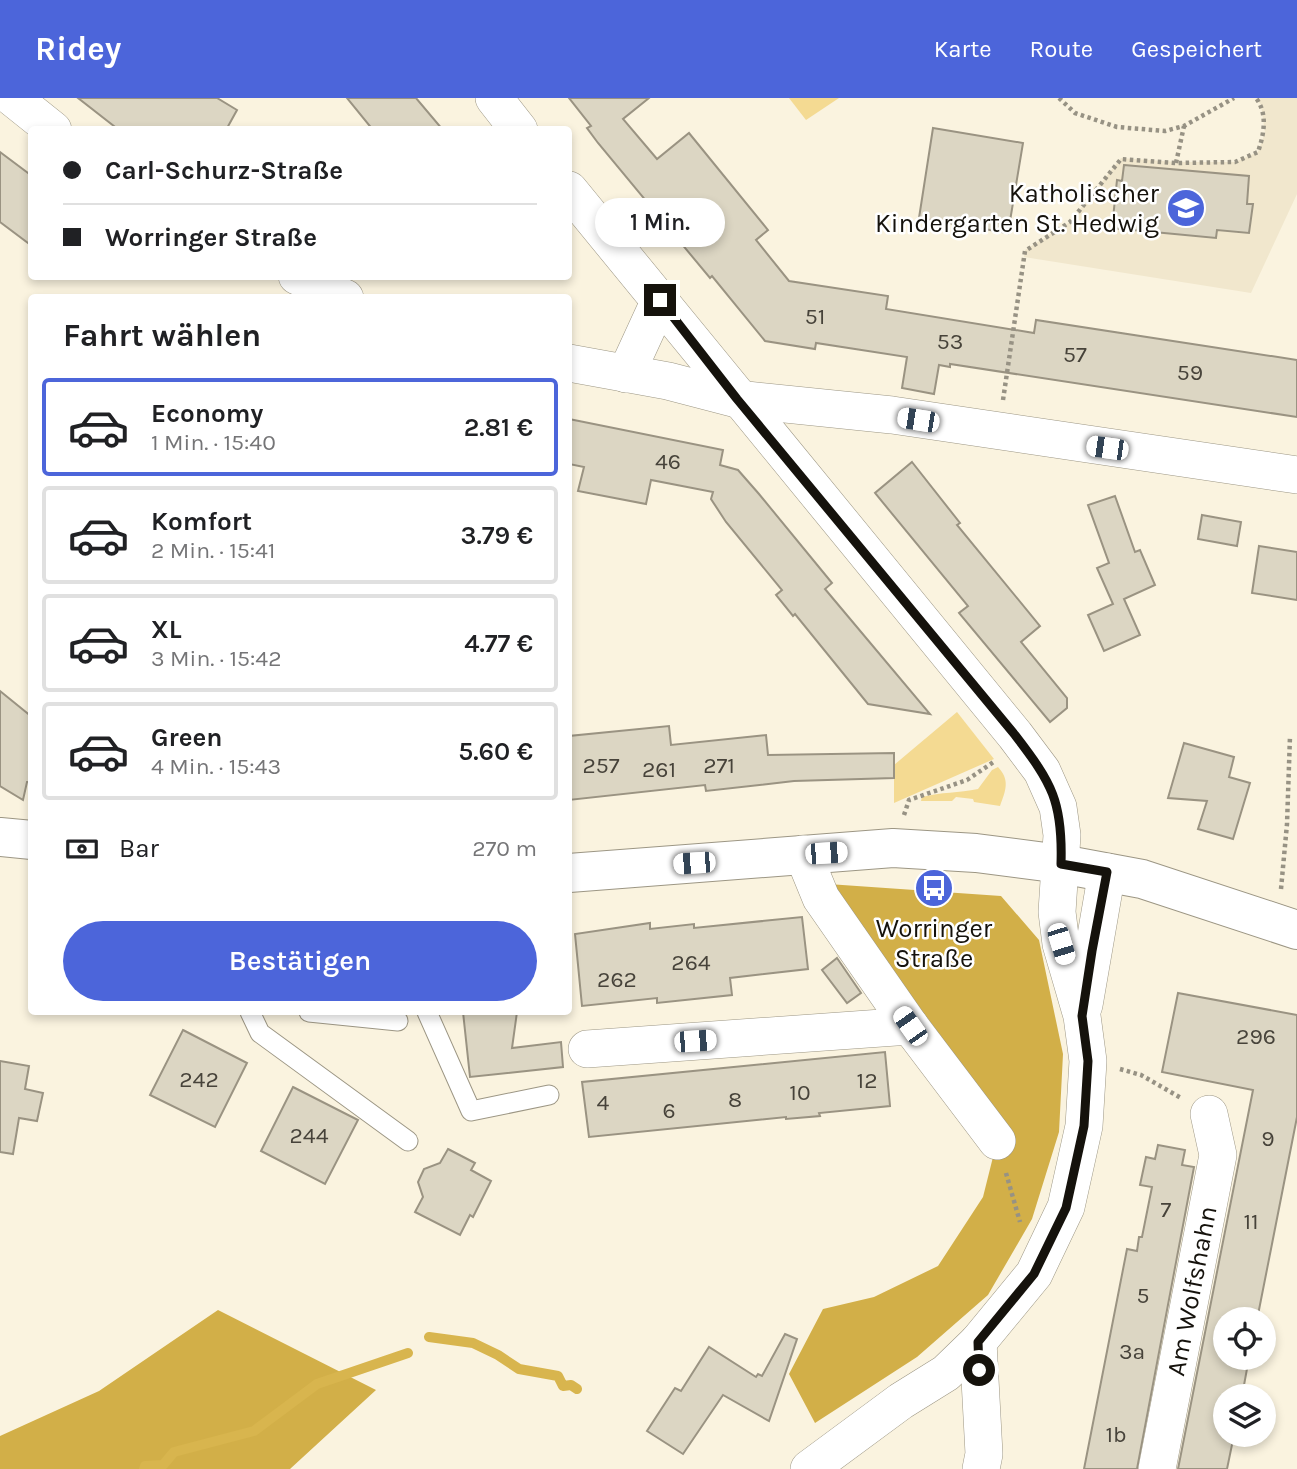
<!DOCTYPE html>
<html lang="de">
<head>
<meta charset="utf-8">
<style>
  body { margin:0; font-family:Karla,sans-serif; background:#f2f2f2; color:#202124; height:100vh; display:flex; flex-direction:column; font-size:26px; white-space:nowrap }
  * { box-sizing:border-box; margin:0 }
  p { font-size:23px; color:#757577 }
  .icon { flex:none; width:38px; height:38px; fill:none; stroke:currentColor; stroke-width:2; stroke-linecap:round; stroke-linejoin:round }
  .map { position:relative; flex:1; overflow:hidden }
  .drawer { position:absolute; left:28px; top:196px; width:544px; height:721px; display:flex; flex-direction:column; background:#fff; border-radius:7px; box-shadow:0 4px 10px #0003 }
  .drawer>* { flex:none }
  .top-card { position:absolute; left:28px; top:28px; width:544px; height:154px; border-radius:7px; box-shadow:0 4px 10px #0003; display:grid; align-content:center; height:154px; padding:0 35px; background:#fff }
  .fabs { position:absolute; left:1213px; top:1209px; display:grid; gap:14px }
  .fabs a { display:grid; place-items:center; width:63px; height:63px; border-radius:50%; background:#fff; box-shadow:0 4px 10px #0003; font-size:35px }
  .end { position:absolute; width:32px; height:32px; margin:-16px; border:9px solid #15120c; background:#fff; box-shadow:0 0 0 4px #fff }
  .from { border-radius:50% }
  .bubble { position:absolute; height:49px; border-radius:24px; background:#fff; box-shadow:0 4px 10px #0003; font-size:23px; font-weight:600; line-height:49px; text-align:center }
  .car { position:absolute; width:21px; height:42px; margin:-21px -10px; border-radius:9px; box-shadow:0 0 5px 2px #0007; background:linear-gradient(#fff 24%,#345 0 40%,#fff 0 76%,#345 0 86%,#fff 0) }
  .top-card b { display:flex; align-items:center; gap:24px; height:66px; font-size:26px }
  .top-card b+b { border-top:2px solid #e0e0e0 }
  .top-card i { width:18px; height:18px; background:#202124 }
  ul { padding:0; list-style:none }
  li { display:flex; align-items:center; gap:21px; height:98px; margin:0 14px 10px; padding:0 21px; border:4px solid #e0e0e0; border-radius:7px }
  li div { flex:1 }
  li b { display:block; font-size:26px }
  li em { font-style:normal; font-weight:600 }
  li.active { border-color:#4c65da }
  li>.icon { width:63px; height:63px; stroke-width:1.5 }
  h2 { padding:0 35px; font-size:32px; line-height:84px }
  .pay { display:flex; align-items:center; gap:18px; height:77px; padding:0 35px; font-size:26px }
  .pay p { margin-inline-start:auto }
  .primary-button { display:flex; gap:14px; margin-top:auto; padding:14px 35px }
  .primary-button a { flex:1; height:80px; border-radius:42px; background:#4c65da; color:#fff; font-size:28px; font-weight:600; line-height:80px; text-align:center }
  header { display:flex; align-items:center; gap:42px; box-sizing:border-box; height:98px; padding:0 35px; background:#4c65da; color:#fff }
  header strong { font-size:33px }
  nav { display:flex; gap:38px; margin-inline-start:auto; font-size:24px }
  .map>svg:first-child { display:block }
  .built { fill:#f1e7cd }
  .green { fill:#f4da92 }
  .forest { fill:#d2af48 }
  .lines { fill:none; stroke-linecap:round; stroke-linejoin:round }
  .stream { stroke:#d8b54e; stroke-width:10 }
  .building { fill:#dcd6c3; stroke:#9a9382; stroke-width:2 }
  .lane-casing { stroke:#9c9684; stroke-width:21 }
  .street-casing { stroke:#9c9684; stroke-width:38 }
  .secondary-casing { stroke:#9c9684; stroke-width:40 }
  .path { stroke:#979284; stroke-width:4.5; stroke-dasharray:3.5 3.5; stroke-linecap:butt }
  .lane { stroke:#fff; stroke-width:19 }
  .street { stroke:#fff; stroke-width:37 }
  .secondary { stroke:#fff; stroke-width:38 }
  .route { stroke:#15120c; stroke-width:9 }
  .labels { text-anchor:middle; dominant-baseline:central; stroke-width:5; stroke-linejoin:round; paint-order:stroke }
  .number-label { font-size:23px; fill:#47433a }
  .poi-label { font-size:26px; fill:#15120c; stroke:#fff; text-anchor:end }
  .street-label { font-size:26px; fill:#15120c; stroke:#fff }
</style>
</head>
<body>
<header>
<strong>Ridey</strong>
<nav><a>Karte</a><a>Route</a><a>Gespeichert</a></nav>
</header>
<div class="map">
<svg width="1297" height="1371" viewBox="0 0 1297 1371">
  <rect width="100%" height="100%" fill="#faf3df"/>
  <!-- built -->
  <polygon class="built" points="1256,0 1297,0 1297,96 1251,195 1024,159 1025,152 1070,124 1121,60 1176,64 1235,64 1258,54 1265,35 1261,7"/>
  <!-- green -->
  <g class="green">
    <polygon points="789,0 839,0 806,22"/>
    <polygon points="957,614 994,661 894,705 894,667"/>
    <path d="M 998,669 C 1010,682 1006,692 1000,708 L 974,704 L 973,701 L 956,699 L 952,703 L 921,703 L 922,699 C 941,694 959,695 978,691 L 992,672 Z"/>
  </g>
  <!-- forest -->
  <g class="forest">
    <polygon points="828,786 1001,798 1039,842 1063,956 1059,1034 1032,1121 988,1197 917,1259 815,1325 789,1276 823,1211 874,1199 938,1168 983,1099 997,1043 994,1010"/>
    <polygon points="218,1212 376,1292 290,1371 0,1371 0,1338 99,1293"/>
  </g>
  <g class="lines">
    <!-- stream -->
    <g class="stream">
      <polyline points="429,1239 473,1245 498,1257 519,1271 558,1278 563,1288 571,1287 577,1291"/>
      <polyline points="144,1371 145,1368 163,1367 174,1354 254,1333 317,1286 408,1255"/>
    </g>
  </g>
  <!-- building -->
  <g class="building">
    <polygon points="78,0 217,0 237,12 226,32 119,32"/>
    <polygon points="347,0 416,0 443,32 373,32"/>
    <polygon points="569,0 649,0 623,21 657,61 689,35 768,132 756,142 789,183 888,198 886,211 1034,235 1036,222 1297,262 1297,319 950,266 950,269 939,267 934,296 902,290 907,259 816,245 815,251 765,243 712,178 710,180 598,45 587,30 591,28"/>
    <polygon points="933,30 1023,45 1008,135 919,120"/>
    <polygon points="0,54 32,78 32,148 0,124"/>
    <polygon points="1124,67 1249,78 1247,106 1253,106 1249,135 1217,132 1216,140 1112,130 1117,82 1122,83"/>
    <polygon points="569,321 723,352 720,367 738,372 759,396 832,485 825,491 930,616 868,606 795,516 793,518 776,497 782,492 726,424 711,401 713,394 651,382 646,406 578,393 584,369 569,366"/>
    <polygon points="912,364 960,425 957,427 1040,528 1021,544 1067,600 1067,610 1050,624 959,515 968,508 875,395"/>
    <polygon points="1115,398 1135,454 1140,452 1155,487 1124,501 1140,537 1104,553 1088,517 1113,506 1097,470 1109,465 1088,407"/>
    <polygon points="1202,417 1241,424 1237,448 1198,441"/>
    <polygon points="1259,448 1297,454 1297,502 1252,495"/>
    <polygon points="0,593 32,619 32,684 27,684 23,702 0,688"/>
    <polygon points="669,628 671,647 766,637 768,657 894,655 894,680 794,683 706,693 705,687 569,702 569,638"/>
    <polygon points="1184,645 1234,659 1229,679 1250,685 1233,741 1198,731 1207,703 1168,700"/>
    <polygon points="802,819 808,871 730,880 732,897 657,905 657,900 582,908 575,836 650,825 650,831 694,826 694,830"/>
    <polygon points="837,860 861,895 847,905 822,872"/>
    <polygon points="1178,895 1297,917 1297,1019 1257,1222 1225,1222 1225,1260 1249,1260 1242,1298 1225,1298 1225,1337 1234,1337 1227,1371 1178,1371 1253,992 1162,974"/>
    <polygon points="463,914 517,914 512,950 561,944 563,969 470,979"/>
    <polygon points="183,932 247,965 215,1029 150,997"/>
    <polygon points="885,954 890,1008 819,1015 820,1018 786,1021 786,1019 589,1039 582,984"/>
    <polygon points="0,963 29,968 25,991 43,995 37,1023 19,1020 13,1056 0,1054"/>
    <polygon points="293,989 358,1022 325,1086 261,1053"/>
    <polygon points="1158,1047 1185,1052 1182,1067 1194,1069 1137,1371 1084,1371 1127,1151 1137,1153 1139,1139 1142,1139 1152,1089 1140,1087 1146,1059 1155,1061"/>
    <polygon points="448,1051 475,1065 471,1072 491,1083 473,1119 470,1117 460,1137 415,1114 423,1099 418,1084 424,1071 440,1065"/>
    <polygon points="785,1236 797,1241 769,1323 723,1297 683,1356 647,1333 675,1290 681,1293 709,1249 756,1279 758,1276 762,1278"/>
  </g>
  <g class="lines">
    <defs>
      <g id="lane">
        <polyline points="250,914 260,935 408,1043"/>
        <polyline points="309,914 398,923"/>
        <polyline points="427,914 471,1013 549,997"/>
      </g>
      <g id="street">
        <polyline points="13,0 53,32"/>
        <polyline points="494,0 519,32"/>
        <polyline points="569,92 1015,637 1042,673 1058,709 1062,737 1057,814 1061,846 1082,918 1088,963 1084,1028 1066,1109 1034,1176 978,1244 946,1275 901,1303 809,1371"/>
        <polyline points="297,178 345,200"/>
        <polyline points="569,265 668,283 737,301 892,317 1297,377"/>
        <polyline points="626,276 660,202"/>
        <polyline points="803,756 821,800 910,928 997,1043"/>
        <polyline points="1084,907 1107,774"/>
        <polyline points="587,951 910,928"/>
        <polyline points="978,1244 984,1356 981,1371"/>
        <polyline points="1157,1371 1218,1057 1209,1016"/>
      </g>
      <g id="secondary">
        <polyline points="0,739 32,742"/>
        <polyline points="569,775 893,750 976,755 1061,766 1142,781 1297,832"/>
      </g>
    </defs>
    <!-- lane casing -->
    <use href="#lane" class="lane-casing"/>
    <!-- street casing -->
    <use href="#street" class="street-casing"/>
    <!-- secondary casing -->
    <use href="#secondary" class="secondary-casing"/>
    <!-- path -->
    <g class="path">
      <polyline points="1059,0 1075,15 1117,29 1165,33 1184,28 1234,0"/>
      <polyline points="1176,65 1184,28"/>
      <path d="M 1003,302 L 1025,153 L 1070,124 L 1121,61 L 1176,65 L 1235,64 L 1258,54 C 1264,36 1268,16 1256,0"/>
      <polyline points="904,717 909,702 967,682 995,663"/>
      <polyline points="1281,791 1287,726 1290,638"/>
      <polyline points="1120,971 1141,977 1181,1000"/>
      <polyline points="1006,1075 1020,1124"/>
    </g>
    <!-- lane -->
    <use href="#lane" class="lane"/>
    <!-- street -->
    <use href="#street" class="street"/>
    <!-- secondary -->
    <use href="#secondary" class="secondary"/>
  </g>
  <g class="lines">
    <!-- route -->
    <path class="route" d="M 660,202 L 737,301 L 1015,637 C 1052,685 1063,704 1061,766 L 1107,774 L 1092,853 L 1082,918 L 1088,963 L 1084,1028 L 1066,1110 L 1034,1176 L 978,1244 L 979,1272"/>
  </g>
  <!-- icons -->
  <defs>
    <symbol id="school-disc" viewBox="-11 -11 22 22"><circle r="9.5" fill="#4c65da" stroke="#fff"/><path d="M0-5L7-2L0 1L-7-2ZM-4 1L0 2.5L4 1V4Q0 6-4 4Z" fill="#fff"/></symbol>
    <symbol id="bus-disc" viewBox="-11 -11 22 22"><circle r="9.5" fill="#4c65da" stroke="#fff"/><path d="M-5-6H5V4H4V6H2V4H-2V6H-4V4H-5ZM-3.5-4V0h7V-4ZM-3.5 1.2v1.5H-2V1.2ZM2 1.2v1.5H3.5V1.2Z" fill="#fff"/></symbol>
  </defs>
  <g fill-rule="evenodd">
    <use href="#school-disc" x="1164" y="88" width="44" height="44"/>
    <use href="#bus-disc" x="912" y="768" width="44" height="44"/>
  </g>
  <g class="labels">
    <!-- number labels -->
    <g class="number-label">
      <text x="815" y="218">51</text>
      <text x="950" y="243">53</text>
      <text x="1075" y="256">57</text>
      <text x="1190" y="274">59</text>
      <text x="668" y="363">46</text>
      <text x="601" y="667">257</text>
      <text x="719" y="667">271</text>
      <text x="659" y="671">261</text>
      <text x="691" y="864">264</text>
      <text x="617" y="881">262</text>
      <text x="1256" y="938">296</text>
      <text x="199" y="981">242</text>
      <text x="867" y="982">12</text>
      <text x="800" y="994">10</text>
      <text x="735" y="1001">8</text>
      <text x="603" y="1004">4</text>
      <text x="669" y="1012">6</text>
      <text x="309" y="1037">244</text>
      <text x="1268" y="1040">9</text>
      <text x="1166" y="1111">7</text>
      <text x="1251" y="1123">11</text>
      <text x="1143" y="1197">5</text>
      <text x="1132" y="1253">3a</text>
      <text x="1116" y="1336">1b</text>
    </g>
    <!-- poi labels -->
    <g class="poi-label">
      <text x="1159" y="95">Katholischer<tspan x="1159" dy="30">Kindergarten St. Hedwig</tspan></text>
      <text x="934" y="830" text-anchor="middle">Worringer<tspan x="934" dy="30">Straße</tspan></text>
    </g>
    <!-- street labels -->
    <g class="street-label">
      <text transform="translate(1192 1193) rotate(-79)">Am Wolfshahn</text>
    </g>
  </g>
</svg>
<div class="fabs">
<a><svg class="icon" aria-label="locate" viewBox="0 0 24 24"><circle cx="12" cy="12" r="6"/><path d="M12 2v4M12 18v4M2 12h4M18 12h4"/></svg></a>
<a><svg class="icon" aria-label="layers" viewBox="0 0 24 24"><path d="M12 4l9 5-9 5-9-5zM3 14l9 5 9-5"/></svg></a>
</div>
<i class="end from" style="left:979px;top:1272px"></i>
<i class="end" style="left:660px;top:202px"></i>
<div class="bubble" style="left:595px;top:100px;width:130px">1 Min.</div>
<i class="car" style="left:918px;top:322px;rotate:279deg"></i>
<i class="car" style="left:1107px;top:350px;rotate:278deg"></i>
<i class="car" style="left:826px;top:755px;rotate:86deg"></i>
<i class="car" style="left:694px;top:765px;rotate:266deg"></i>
<i class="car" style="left:1061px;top:846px;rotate:163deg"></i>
<i class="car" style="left:910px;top:928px;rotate:325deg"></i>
<i class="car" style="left:695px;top:943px;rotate:86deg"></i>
<div class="top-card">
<b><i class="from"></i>Carl-Schurz-Straße</b>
<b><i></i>Worringer Straße</b>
</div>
<section class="drawer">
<h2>Fahrt wählen</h2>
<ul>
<li class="active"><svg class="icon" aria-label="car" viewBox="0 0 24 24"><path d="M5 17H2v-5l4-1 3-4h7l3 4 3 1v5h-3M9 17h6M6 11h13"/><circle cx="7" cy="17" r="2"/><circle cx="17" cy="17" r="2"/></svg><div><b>Economy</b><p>1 Min. · 15:40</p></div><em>2.81 €</em></li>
<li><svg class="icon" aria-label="car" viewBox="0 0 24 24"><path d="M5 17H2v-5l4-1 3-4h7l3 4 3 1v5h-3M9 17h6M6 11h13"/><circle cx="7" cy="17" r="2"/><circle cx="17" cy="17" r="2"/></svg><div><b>Komfort</b><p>2 Min. · 15:41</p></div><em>3.79 €</em></li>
<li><svg class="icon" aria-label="car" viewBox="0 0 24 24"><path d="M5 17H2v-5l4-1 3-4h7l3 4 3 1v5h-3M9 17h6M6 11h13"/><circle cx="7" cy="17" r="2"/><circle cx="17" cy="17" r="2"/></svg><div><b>XL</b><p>3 Min. · 15:42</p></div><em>4.77 €</em></li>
<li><svg class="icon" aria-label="car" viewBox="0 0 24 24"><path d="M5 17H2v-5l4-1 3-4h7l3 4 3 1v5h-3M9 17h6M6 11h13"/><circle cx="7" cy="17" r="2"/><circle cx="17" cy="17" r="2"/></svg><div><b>Green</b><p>4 Min. · 15:43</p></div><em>5.60 €</em></li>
</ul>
<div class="pay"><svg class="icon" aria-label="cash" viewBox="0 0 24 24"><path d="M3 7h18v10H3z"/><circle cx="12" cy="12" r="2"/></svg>Bar<p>270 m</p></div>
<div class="primary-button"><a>Bestätigen</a></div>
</section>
</div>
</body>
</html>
